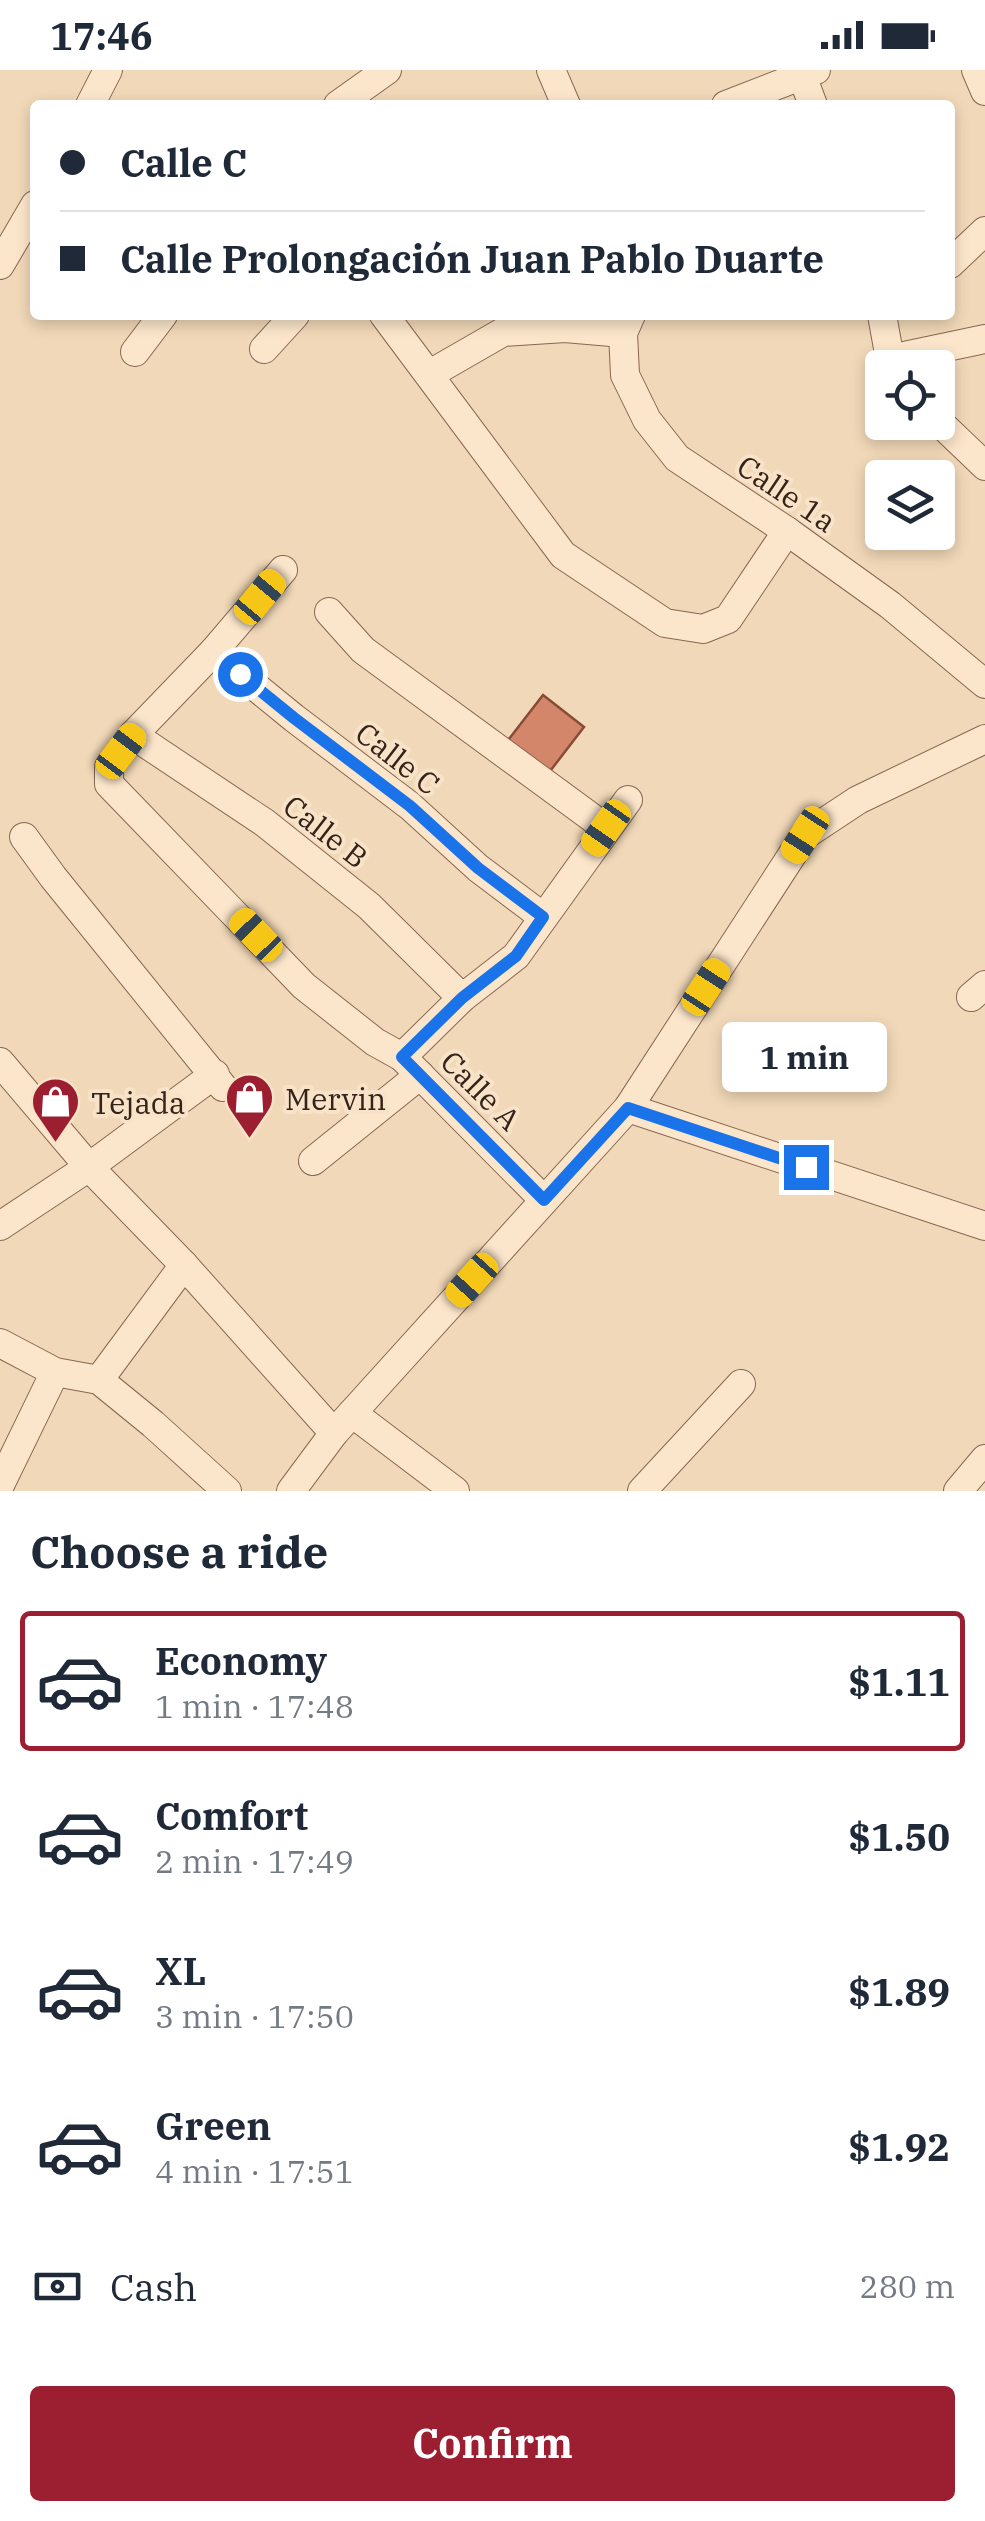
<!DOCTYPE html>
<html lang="en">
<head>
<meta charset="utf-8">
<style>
  body { margin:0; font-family:"IBM Plex Serif",serif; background:#f2f2f3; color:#1f2937; height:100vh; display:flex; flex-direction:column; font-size:38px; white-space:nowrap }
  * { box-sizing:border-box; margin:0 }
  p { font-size:32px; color:#747a83 }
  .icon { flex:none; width:55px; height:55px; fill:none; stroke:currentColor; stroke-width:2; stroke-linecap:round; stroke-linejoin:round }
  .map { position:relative; height:1421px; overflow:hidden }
  .details { display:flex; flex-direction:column; background:#fff; flex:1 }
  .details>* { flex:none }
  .top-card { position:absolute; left:30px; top:30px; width:925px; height:220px; border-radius:10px; box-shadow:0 5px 15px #0003; display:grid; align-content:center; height:220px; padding:0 30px; background:#fff }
  .tools { position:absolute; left:865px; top:280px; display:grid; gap:20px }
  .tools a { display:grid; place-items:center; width:90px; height:90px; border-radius:10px; background:#fff; box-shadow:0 5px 15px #0003; font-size:50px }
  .end { position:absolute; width:45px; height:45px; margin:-22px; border:12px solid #1a73e8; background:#fff; box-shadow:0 0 0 5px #fff }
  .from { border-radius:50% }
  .bubble { position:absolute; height:70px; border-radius:10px; background:#fff; box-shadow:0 5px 15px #0003; font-size:32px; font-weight:700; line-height:70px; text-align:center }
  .car { position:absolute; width:30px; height:60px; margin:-30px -15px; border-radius:12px; box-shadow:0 0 8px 2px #0007; background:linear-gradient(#f5c518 24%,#345 0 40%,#f5c518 0 76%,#345 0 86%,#f5c518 0) }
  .top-card b { display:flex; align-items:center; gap:35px; height:95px; font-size:38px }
  .top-card b+b { border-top:2px solid #e0e1e3 }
  .top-card i { width:25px; height:25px; background:#1f2937 }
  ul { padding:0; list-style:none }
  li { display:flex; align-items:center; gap:30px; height:140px; margin:0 20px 15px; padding:0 10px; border:5px solid transparent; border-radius:10px }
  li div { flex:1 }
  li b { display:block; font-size:38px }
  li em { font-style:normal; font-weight:700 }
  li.selected { border-color:#9c1e31 }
  li>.icon { width:90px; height:90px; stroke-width:1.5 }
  h2 { padding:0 30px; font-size:45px; line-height:120px }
  .pay { display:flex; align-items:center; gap:25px; height:110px; padding:0 30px; font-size:38px }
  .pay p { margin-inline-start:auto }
  .action { display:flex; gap:20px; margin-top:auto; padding:20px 30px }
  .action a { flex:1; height:115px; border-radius:10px; background:#9c1e31; color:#fff; font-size:40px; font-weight:700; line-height:115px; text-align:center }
  .status { display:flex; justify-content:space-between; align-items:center; height:70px; padding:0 50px; background:#fff; direction:ltr }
  .status svg { height:28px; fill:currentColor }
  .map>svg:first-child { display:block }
  .building { fill:#d3866a; stroke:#894b36; stroke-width:2.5 }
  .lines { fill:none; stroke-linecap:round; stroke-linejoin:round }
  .street-casing { stroke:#886752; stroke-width:30 }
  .street { stroke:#fce6cb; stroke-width:28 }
  .route { stroke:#1a73e8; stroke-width:12 }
  .labels { text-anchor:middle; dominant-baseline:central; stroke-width:8; stroke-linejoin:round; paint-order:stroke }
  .street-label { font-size:30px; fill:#352219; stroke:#f8e3c8 }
  .poi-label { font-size:30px; fill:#352219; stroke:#f8e3c8; text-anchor:start }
</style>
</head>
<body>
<div class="status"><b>17:46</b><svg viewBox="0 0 49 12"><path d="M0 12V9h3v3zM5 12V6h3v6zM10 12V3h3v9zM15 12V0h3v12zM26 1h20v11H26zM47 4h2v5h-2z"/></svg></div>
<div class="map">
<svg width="985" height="1421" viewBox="0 0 985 1421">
  <rect width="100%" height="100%" fill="#f1d8b8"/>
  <!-- building -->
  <polygon class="building" points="543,625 584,657 544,709 502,678"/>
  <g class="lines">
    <defs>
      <g id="street">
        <polyline points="551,0 566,35"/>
        <polyline points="800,0 813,35"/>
        <polyline points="976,0 985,21"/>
        <polyline points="90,35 108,0"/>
        <polyline points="338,35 387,0"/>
        <polyline points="726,35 816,0"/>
        <polyline points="950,194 985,161"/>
        <polyline points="0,195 35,135"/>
        <polyline points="384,245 563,485 665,553 703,559 728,549 787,461"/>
        <polyline points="631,245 623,263 625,305 647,350 677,388 787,461 890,535 985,614"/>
        <polyline points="882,245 890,289 895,298"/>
        <polyline points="264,279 295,245"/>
        <polyline points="135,282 163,245"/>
        <polyline points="890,289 985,269"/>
        <polyline points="430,304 503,262 565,258 623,263"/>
        <polyline points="938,351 985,396"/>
        <polyline points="283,500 213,582 133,665 109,697 109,714 304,916 375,972 402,987 544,1130"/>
        <polyline points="329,542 363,580 606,758"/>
        <polyline points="213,582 294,648 410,736 478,798 543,847"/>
        <polyline points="133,665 265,753 369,836 462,928"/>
        <polyline points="24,767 53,807 223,1017"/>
        <polyline points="971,927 985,915"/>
        <polyline points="402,987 462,928 516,886 628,730"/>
        <polyline points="0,992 89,1097 184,1195 334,1363"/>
        <polyline points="628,1038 985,1156"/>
        <polyline points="313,1091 420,1005"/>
        <polyline points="0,1156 89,1097 215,1004"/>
        <polyline points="0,1273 55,1302 99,1310 153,1354 227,1421"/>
        <polyline points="99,1310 184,1195"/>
        <polyline points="352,1343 455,1421"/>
        <polyline points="0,1415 55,1302"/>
        <polyline points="291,1421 334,1363 628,1038 805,765 858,730 985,669"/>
        <polyline points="642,1421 741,1314"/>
        <polyline points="958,1421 985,1389"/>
      </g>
    </defs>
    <!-- street casing -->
    <use href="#street" class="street-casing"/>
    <!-- street -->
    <use href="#street" class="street"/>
  </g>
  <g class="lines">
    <!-- route -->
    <polyline class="route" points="240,604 294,648 410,736 478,798 543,847 516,886 462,928 402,987 544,1130 628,1038 806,1097"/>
  </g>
  <!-- icons -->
  <defs>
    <symbol id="shop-pin" viewBox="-11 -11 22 30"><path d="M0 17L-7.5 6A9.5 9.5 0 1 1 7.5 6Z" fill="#9c1e31" stroke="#f8e3c8"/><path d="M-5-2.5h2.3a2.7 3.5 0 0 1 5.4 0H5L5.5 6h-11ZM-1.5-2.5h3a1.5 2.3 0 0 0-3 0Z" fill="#fff"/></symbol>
  </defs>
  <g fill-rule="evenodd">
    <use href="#shop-pin" x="222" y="1000" width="55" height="75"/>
    <use href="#shop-pin" x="28" y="1004" width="55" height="75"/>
  </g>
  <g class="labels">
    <!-- street labels -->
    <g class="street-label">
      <text transform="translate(787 423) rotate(34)">Calle 1a</text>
      <text transform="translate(398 688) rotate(38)">Calle C</text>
      <text transform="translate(326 761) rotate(38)">Calle B</text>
      <text transform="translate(481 1020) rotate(45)">Calle A</text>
    </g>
    <!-- poi labels -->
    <g class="poi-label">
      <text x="285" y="1028">Mervin</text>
      <text x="91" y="1032">Tejada</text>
    </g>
  </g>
</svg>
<div class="tools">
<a><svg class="icon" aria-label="locate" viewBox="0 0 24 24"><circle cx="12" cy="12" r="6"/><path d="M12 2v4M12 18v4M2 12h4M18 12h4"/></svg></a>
<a><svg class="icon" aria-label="layers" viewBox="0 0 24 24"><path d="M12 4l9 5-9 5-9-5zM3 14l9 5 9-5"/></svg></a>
</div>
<i class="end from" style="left:240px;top:604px"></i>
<i class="end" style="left:806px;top:1097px"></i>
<div class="bubble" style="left:722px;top:952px;width:165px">1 min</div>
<i class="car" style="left:260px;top:527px;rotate:40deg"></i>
<i class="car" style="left:121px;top:681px;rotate:37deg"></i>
<i class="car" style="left:606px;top:758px;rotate:215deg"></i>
<i class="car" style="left:805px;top:765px;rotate:213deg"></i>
<i class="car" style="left:256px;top:865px;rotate:316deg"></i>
<i class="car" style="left:706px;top:917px;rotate:33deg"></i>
<i class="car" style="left:472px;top:1210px;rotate:222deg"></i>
<div class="top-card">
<b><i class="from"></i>Calle C</b>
<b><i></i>Calle Prolongación Juan Pablo Duarte</b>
</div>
</div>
<section class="details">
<h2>Choose a ride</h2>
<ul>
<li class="selected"><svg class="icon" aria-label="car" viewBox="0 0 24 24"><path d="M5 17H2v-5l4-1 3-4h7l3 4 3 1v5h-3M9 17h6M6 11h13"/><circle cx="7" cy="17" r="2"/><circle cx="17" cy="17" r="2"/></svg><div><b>Economy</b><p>1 min · 17:48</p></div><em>$1.11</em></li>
<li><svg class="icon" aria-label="car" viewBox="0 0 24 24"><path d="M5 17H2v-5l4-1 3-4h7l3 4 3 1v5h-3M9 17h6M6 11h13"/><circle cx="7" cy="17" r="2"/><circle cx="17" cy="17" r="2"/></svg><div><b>Comfort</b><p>2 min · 17:49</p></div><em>$1.50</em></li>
<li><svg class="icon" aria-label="car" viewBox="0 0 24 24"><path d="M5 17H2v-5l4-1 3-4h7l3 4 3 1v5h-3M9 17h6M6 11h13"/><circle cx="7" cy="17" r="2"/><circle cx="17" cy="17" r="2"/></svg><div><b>XL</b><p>3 min · 17:50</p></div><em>$1.89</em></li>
<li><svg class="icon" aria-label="car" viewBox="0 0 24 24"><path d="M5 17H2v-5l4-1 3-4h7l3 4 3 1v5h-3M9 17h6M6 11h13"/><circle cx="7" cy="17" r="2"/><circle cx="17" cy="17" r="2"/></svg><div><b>Green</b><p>4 min · 17:51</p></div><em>$1.92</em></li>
</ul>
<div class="pay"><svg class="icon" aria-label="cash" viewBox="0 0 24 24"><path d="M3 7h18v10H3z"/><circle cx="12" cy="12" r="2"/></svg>Cash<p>280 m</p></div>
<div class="action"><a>Confirm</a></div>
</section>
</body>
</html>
